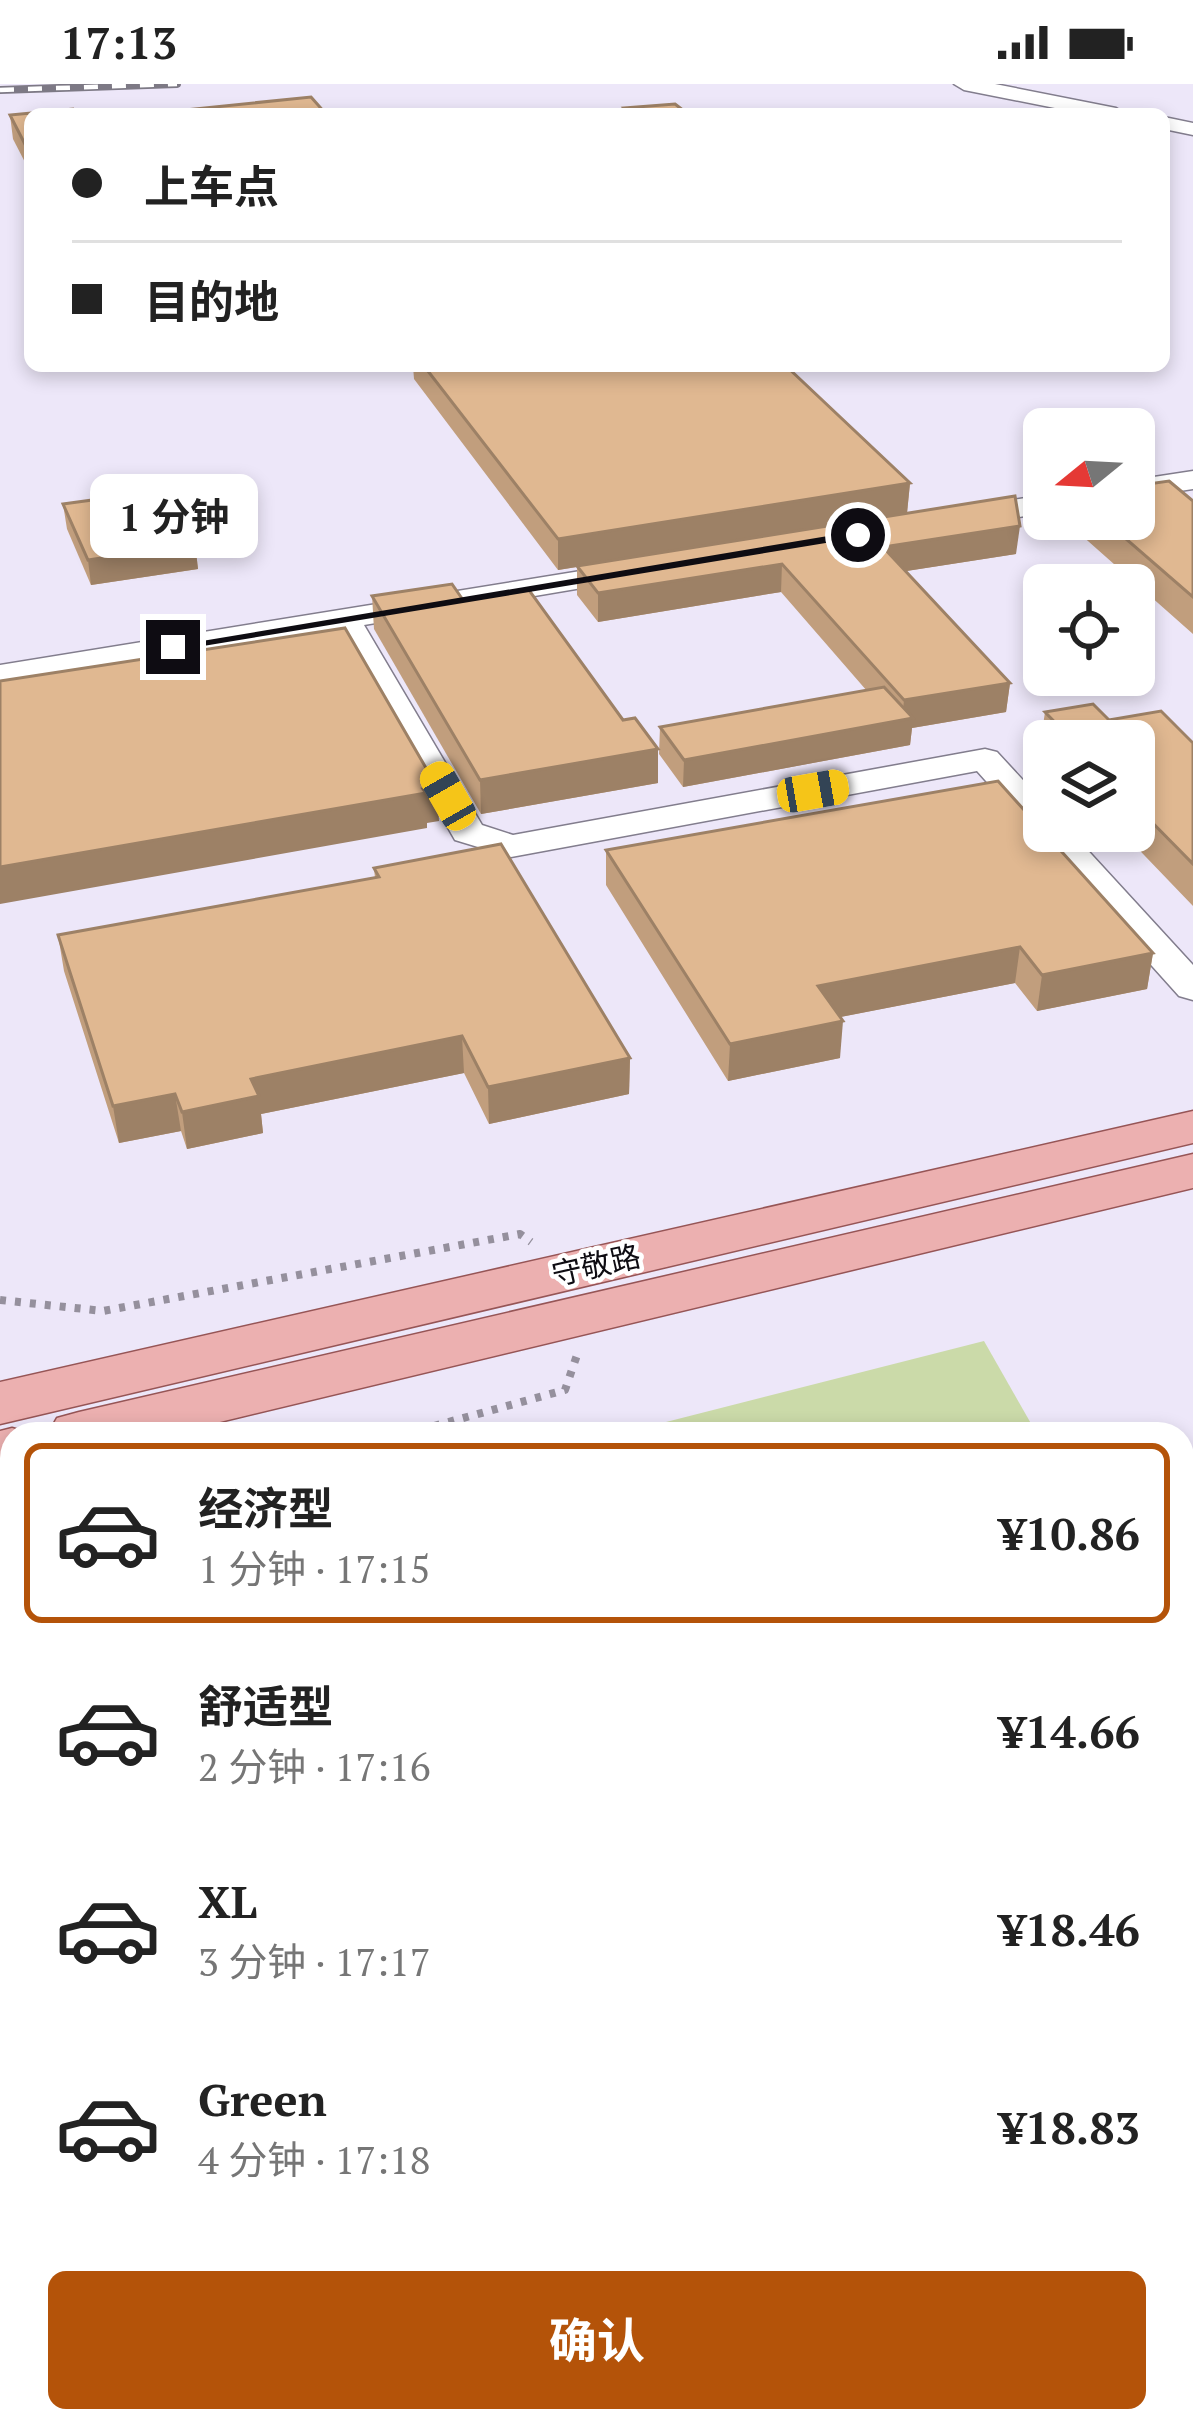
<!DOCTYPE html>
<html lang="zh">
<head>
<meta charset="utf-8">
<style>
  body { margin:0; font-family:"PT Serif","Noto Sans SC",serif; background:#f6f6f6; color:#222; height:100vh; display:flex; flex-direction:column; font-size:45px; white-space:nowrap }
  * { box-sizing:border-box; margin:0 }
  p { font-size:39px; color:#767676 }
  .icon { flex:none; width:66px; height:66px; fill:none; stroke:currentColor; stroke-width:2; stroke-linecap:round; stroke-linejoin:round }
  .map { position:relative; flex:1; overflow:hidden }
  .details { position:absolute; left:0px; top:1338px; width:1194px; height:1011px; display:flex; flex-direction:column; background:#fff; border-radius:36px 36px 0 0; box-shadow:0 6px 18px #0003 }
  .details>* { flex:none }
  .hud { position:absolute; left:24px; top:24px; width:1146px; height:264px; border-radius:18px; box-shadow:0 6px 18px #0003; display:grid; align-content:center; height:264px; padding:0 48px; background:#fff }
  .needle { width:78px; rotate:252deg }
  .buttons { position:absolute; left:1023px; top:324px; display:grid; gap:24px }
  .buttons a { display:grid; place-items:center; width:132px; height:132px; border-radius:18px; background:#fff; box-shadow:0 6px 18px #0003; font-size:60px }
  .end { position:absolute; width:54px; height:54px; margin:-27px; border:15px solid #0e0c12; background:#fff; box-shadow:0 0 0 6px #fff }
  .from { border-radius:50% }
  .bubble { position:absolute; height:84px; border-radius:18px; background:#fff; box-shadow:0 6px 18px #0003; font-size:39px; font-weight:700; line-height:84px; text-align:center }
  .car { position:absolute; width:36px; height:72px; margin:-36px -18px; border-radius:15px; box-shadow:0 0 9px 3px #0007; background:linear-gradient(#f5c518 24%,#345 0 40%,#f5c518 0 76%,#345 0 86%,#f5c518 0) }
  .hud b { display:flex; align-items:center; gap:42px; height:114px; font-size:45px }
  .hud b+b { border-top:3px solid #e0e0e0 }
  .hud i { width:30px; height:30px; background:#222 }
  ul { padding:21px 0 0; list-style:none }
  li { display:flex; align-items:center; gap:36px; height:180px; margin:0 24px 18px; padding:0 24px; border:6px solid transparent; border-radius:18px }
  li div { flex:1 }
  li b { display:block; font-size:45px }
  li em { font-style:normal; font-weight:700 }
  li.selected { border-color:#b45309 }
  li>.icon { width:108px; height:108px; stroke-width:1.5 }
  .action { display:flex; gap:24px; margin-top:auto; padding:24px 48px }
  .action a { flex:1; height:138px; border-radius:18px; background:#b45309; color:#fff; font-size:48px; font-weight:700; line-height:138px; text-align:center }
  .status { display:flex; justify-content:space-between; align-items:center; height:84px; padding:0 60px; background:#fff; direction:ltr }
  .status svg { height:33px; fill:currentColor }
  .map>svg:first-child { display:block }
  .green { fill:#cbdaa9 }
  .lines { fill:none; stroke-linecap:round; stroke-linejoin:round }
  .minor-casing { stroke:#827d8d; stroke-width:3 }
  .major-casing { stroke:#965556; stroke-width:3 }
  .path-far1 { stroke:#95909d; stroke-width:8; stroke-dasharray:6 9; stroke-linecap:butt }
  .path { stroke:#95909d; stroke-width:10; stroke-dasharray:8 12; stroke-linecap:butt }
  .minor { fill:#fff; fill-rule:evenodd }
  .major { fill:#ecb0b0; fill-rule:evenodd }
  .rail-casing { stroke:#7d7985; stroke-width:8 }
  .rail { stroke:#fff; stroke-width:4.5; stroke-dasharray:14; stroke-linecap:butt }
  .wall { fill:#c19e7d }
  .shaded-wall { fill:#9d8166 }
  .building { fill:#e0b891; stroke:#9d8166; stroke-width:3 }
  .route { fill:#0e0c12 }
  .labels { text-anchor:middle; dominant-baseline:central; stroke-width:9; stroke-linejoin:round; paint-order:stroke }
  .street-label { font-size:30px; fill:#0e0c12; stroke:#fff }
</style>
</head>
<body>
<div class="status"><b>17:13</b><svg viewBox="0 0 49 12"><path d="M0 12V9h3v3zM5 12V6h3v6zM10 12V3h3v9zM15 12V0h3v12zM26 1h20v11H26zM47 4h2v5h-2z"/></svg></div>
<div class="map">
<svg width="1193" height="2347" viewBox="0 0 1193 2347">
  <rect width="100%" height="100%" fill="#ede7f9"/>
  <!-- green -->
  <g class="green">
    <polygon points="984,1257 1037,1350 619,1350"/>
    <polygon points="1182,2097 1193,2120 1193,2347 459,2347 453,2337 1182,2337"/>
  </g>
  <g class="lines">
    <defs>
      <g id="minor">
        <polygon points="954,0 995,0 1116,24 1126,30 1085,30 964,6"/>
        <polygon points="1164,33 1193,39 1193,51 1164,45"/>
        <polygon points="1193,387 1193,405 1134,414 1134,396"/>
        <polygon points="1044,411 1044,429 956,443 941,434 956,425"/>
        <polygon points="636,478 647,481 651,487 647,493 364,541 482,741 513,751 985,665 997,668 1044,719 1044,747 1070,747 1193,881 1193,916 1179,912 977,687 511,773 455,756 335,546 0,601 0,581"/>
      </g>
      <g id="major">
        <polygon points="1193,1027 1193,1059 0,1340 0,1298"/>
        <polygon points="1193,1070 1193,1104 170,1350 48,1350 57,1334 79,1328"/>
        <polygon points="12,1344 33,1350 12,1350 12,1388 0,1391 0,1347"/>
        <polygon points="0,1765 12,1769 12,1852 0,1848"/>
        <polygon points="0,1925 12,1929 12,2021 0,2016"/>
        <polygon points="139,2337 228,2337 232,2347 143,2347"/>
        <polygon points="233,2337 323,2337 327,2347 237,2347"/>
      </g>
    </defs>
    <!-- minor casing -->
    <use href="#minor" class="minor-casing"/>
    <!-- major casing -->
    <use href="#major" class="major-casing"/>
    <!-- path-far1 -->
    <g class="path-far1">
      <polyline points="0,1216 103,1227 520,1150 531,1158"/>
      <polyline points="405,1350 565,1306 577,1271"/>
    </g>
    <!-- path -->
    <polyline class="path" points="0,2135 12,2134"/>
    <!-- minor -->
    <use href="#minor" class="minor"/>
    <!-- major -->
    <use href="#major" class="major"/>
    <defs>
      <polyline id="rail" points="0,6 177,0"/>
    </defs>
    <!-- rail casing -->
    <use href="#rail" class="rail-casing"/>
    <!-- rail -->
    <use href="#rail" class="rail"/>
  </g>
  <!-- wall -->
  <g class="wall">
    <polygon points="30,30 30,88 13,55 10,31"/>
    <polygon points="413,282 786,282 910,399 907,429 1016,470 906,487 1010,599 1006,628 912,644 910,661 683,703 659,670 660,643 867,607 781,508 598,538 577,511 577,483 558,486 414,295"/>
    <polygon points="1193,417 1193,550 1071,442 1072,435 1134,435"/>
    <polygon points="63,420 195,460 198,485 91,501 67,445"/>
    <polygon points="372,512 463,516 623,636 658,699 481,730 374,545"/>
    <polygon points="1045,628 1109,636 1193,659 1193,822 1121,747 1134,747 1134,657 1044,657 1044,666 1040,662"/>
    <polygon points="606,766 1153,869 1147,905 1037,927 1015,899 840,933 840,974 728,997 606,801"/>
    <polygon points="374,784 630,974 629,1010 489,1040 464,989 261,1030 263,1049 187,1065 181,1047 119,1059 64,887 58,851 375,794"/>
    <polygon points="1193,1391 1193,1582 1182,1564 1182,1393"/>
    <polygon points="1182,1679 1193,1699 1193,1928 1182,1906"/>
  </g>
  <!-- shaded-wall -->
  <g class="shaded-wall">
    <polygon points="910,399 907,429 558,486 558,455"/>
    <polygon points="1020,442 1016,470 881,491 883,463"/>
    <polygon points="195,460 198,485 91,501 88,476"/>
    <polygon points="782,480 781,508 598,538 598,509"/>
    <polygon points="1010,599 1006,628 912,644 910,661 683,703 684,676 902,636 904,616"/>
    <polygon points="658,665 658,699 481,730 480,696"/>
    <polygon points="437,703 439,737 427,739 427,744 0,820 0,783"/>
    <polygon points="1020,863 1015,899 815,938 818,902"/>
    <polygon points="1153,869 1147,905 1037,927 1042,891"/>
    <polygon points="843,937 840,974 728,997 730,960"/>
    <polygon points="462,952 464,989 261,1030 263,1049 187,1065 182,1028 251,995"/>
    <polygon points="630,974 629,1010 489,1040 488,1003"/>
    <polygon points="175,1010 181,1047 119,1059 113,1022"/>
  </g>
  <!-- building -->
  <g class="building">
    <polygon points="311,13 326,30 146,30"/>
    <polygon points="675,20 688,30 630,30 624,24"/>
    <polygon points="73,25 76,30 30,30 30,70 10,31"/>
    <polygon points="424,282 786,282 910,399 558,455"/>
    <polygon points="1169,397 1193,417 1193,513 1103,435 1134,435 1134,402"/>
    <polygon points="166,406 195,460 88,476 63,420"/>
    <polygon points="1015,412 1020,442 883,463 1010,599 904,616 782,480 598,509 577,482"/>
    <polygon points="452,500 463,516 529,506 623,636 635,634 658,665 480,696 372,512"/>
    <polygon points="345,544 437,703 423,705 426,709 0,783 0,597"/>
    <polygon points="884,603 913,634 684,676 660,643"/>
    <polygon points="1093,620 1109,636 1161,627 1193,659 1193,780 1134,720 1134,657 1073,657 1045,628"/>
    <polygon points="998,697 1153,869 1042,891 1020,863 818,902 843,937 730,960 606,766"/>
    <polygon points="501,760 630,974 488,1003 462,952 251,995 259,1012 182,1028 175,1010 113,1022 58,851 379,793 374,784"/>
    <polygon points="1193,1391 1192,1429 1193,1542 1182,1524 1182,1393"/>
    <polygon points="1182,1679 1193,1699 1193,1881 1182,1860"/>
  </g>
  <!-- route -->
  <polygon class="route" points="858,447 862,453 173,567 166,563"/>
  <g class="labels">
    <!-- street labels -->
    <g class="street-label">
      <text transform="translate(596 1181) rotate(-13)">守敬路</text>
    </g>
  </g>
</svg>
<div class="buttons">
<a><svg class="needle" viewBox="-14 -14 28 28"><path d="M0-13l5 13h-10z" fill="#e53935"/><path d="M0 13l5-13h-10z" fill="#767676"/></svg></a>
<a><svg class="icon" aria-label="locate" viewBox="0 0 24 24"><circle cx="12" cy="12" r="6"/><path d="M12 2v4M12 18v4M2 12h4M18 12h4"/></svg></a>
<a><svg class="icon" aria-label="layers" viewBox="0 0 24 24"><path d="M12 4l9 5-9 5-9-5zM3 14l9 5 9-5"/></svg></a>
</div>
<i class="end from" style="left:858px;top:451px"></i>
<i class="end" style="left:173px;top:563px"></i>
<div class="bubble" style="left:90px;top:390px;width:168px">1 分钟</div>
<i class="car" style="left:813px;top:707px;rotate:80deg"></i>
<i class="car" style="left:448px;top:712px;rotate:330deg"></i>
<div class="hud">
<b><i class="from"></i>上车点</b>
<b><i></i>目的地</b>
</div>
<section class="details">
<ul>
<li class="selected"><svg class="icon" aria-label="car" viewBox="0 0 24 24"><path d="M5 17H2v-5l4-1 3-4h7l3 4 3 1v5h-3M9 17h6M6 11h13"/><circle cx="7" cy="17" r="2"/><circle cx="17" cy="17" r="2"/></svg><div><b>经济型</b><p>1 分钟 · 17:15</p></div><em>¥10.86</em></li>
<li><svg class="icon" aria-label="car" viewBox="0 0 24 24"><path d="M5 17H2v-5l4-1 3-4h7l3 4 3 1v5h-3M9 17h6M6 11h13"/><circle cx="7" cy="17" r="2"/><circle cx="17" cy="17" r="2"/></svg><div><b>舒适型</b><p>2 分钟 · 17:16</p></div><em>¥14.66</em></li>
<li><svg class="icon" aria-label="car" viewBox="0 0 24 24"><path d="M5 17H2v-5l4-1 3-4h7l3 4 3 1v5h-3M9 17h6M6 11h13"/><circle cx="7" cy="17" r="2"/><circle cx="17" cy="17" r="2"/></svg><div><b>XL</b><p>3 分钟 · 17:17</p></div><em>¥18.46</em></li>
<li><svg class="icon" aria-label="car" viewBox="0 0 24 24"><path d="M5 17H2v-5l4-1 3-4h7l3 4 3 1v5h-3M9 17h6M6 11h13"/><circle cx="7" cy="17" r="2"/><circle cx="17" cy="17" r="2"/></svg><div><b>Green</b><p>4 分钟 · 17:18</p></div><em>¥18.83</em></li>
</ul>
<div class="action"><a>确认</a></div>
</section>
</div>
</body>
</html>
